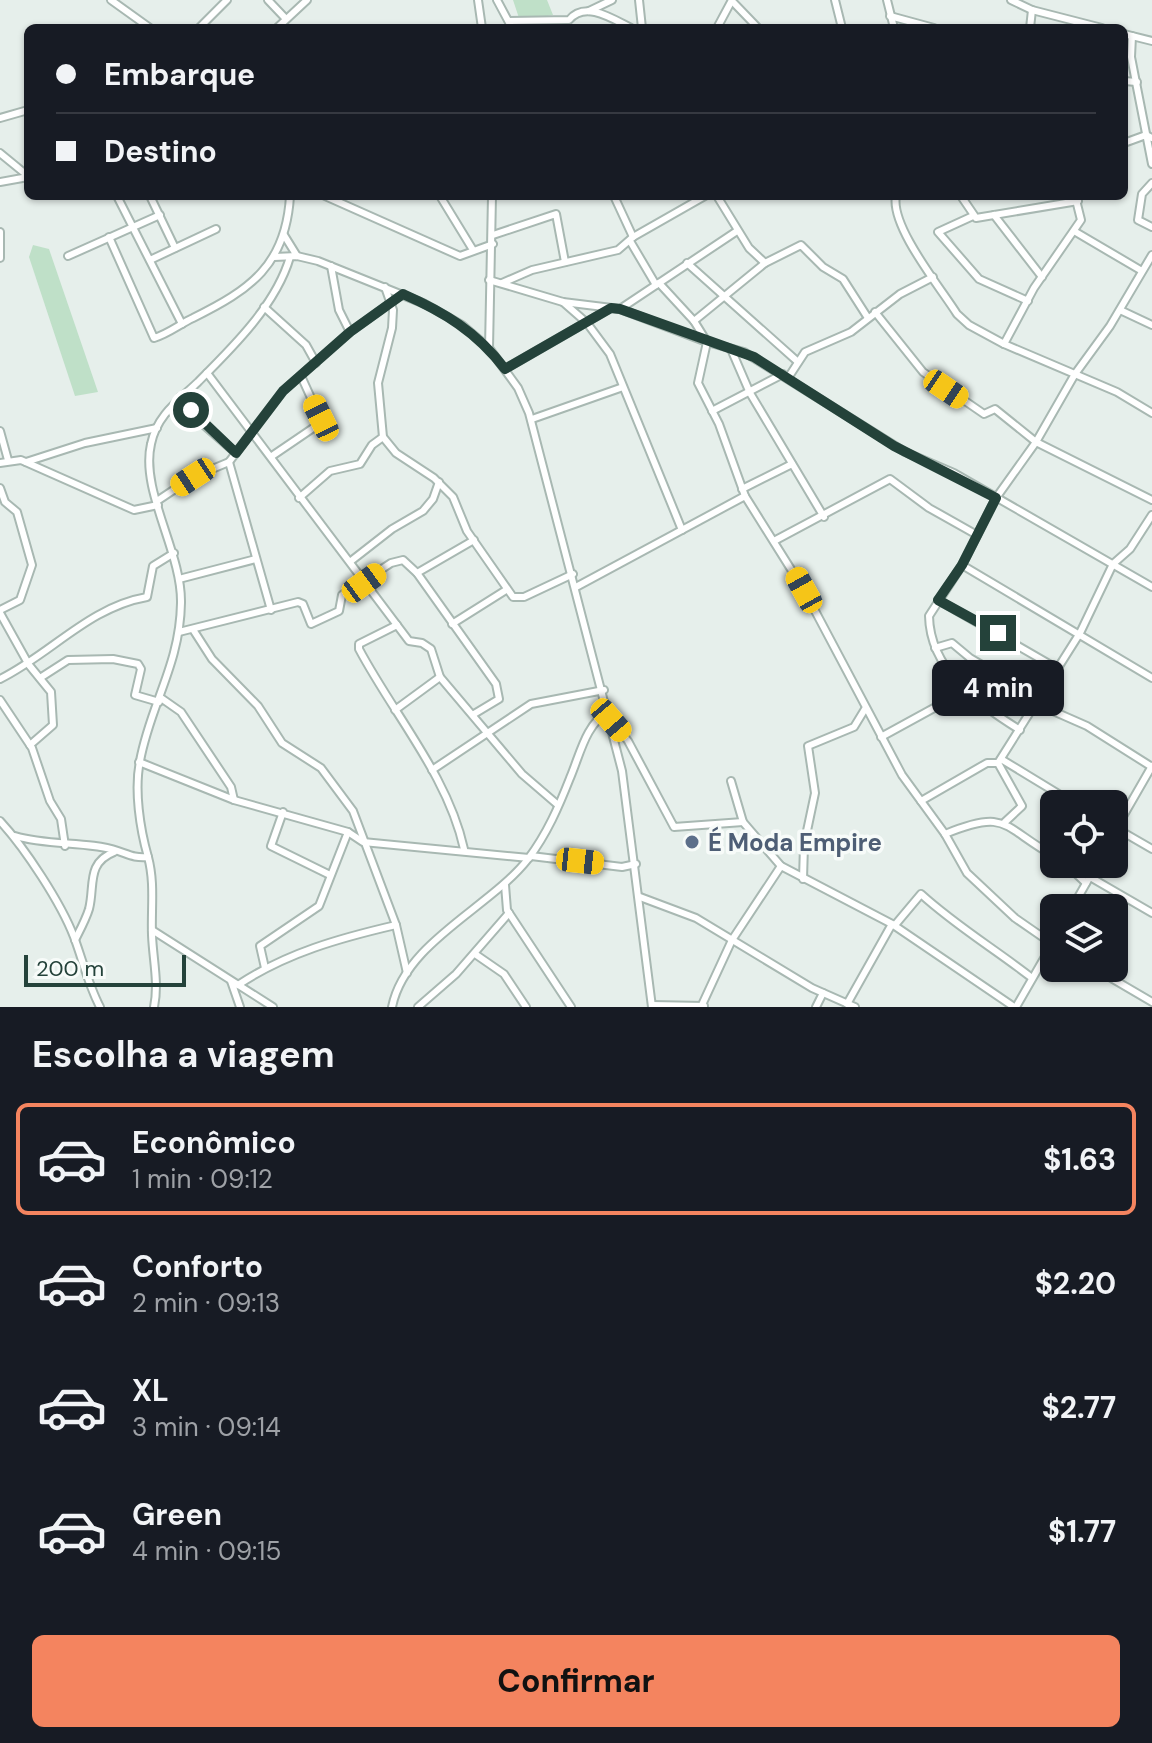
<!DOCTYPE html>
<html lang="pt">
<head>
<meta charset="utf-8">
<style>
  body { margin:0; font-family:"DM Sans",sans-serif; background:#20242c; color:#f1f3f6; height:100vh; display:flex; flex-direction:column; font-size:30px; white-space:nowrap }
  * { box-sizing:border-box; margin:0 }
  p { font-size:26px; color:#9ea1a6 }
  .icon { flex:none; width:44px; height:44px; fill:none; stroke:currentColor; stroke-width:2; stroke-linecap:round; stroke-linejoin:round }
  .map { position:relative; height:1007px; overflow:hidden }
  .panel { display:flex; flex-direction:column; background:#171b24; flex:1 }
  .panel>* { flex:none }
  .top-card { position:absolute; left:24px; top:24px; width:1104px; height:176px; border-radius:12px; box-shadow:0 2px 6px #0004; display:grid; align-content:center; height:176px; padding:0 32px; background:#171b24 }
  .fabs { position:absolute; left:1040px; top:790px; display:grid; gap:16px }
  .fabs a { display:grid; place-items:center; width:88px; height:88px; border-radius:12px; background:#171b24; box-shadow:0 2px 6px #0004; font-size:40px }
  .scale { position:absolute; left:24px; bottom:20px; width:162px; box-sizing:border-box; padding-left:8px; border:4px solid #24423a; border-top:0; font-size:22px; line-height:28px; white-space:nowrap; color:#24423a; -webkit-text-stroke:6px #f7fbf9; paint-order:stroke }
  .end { position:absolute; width:36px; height:36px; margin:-18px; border:10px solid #24423a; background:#fff; box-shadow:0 0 0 4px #fff }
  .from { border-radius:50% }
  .bubble { position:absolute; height:56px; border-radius:12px; background:#171b24; box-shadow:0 2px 6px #0004; font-size:26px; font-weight:700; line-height:56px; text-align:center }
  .car { position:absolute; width:24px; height:48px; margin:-24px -12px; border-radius:10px; box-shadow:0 0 6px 2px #0007; background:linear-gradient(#f5c518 24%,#345 0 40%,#f5c518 0 76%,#345 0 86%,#f5c518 0) }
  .top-card b { display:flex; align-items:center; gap:28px; height:76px; font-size:30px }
  .top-card b+b { border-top:2px solid #363941 }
  .top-card i { width:20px; height:20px; background:#f1f3f6 }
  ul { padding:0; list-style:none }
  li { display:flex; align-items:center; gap:24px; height:112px; margin:0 16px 12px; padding:0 16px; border:4px solid transparent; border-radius:12px }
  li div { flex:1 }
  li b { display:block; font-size:30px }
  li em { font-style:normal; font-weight:700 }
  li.selected { border-color:#f4845f }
  li>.icon { width:72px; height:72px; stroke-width:1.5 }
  h2 { padding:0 32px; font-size:36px; line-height:96px }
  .cta { display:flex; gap:16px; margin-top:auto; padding:16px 32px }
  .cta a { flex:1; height:92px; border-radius:12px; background:#f4845f; color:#111; font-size:32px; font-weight:700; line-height:92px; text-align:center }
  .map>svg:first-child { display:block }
  .green { fill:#bfe0c8 }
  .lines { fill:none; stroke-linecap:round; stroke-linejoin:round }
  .minor-casing { stroke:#a8b8b2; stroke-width:10 }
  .minor { stroke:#fff; stroke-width:6 }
  .route { stroke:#24423a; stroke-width:10 }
  .service-dot { fill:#5c6f8a; stroke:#f7fbf9; stroke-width:3 }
  .labels { text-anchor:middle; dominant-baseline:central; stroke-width:7; stroke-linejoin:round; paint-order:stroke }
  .service-label { font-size:24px; font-weight:bold; fill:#4e5e75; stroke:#f7fbf9; text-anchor:start }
</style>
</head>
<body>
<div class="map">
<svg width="1152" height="1007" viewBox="0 0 1152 1007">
  <rect width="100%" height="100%" fill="#e6efeb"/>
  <!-- green -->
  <g class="green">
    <polygon points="513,0 547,0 553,15 520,21"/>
    <polygon points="33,245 49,249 98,392 75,396 29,257"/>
  </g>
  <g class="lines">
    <defs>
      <g id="minor">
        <polyline points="111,0 150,28"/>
        <polyline points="268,0 286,19"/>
        <polyline points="478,0 482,28"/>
        <polyline points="497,0 512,28"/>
        <polyline points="639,0 642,28"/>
        <polyline points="835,0 842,28"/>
        <polyline points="887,0 894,28"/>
        <polyline points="1011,0 1032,10 1102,28"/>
        <polyline points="732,1 758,28"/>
        <polyline points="589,11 612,0"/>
        <polyline points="890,16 934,28"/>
        <path d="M 509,21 L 569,20 C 585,0 613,19 631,28"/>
        <polyline points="199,28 227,0"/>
        <polyline points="277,28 307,0"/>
        <polyline points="717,28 732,0"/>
        <polyline points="1030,28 1032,10"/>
        <polyline points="1124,34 1152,41"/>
        <polyline points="1132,36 1131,57 1152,164"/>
        <polyline points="1124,81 1137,82"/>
        <polyline points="0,118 28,110"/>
        <polyline points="1124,143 1146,135 1152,138"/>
        <polyline points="0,153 28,176"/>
        <polyline points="0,182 28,177"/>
        <polyline points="1152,183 1142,194 1138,220 1152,227"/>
        <polyline points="117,196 182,324"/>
        <polyline points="150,196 175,248"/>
        <polyline points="325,196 460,256 493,244"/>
        <polyline points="440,196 473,250"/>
        <polyline points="614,196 633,237"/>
        <polyline points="717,196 749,248 765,263"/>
        <path d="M 896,196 C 890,226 940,287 957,314 L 969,325 L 1004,344 L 1117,392 L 1152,413"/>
        <polyline points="961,196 976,218 1078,201"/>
        <polyline points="994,215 1042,277"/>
        <polyline points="973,216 938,232 979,279 1028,301"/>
        <polyline points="1074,231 1142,271"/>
        <polyline points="0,232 0,258"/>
        <polyline points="284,235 297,256"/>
        <polyline points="493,235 556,214 565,262"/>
        <path d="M 109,237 L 154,338 C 168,334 180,324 193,318 C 250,290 286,265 290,196"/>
        <polyline points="630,241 656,285"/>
        <polyline points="68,256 160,215"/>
        <polyline points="274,257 297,256 318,261 425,304 462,325 489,348 518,388 529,413 622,771 652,1007"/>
        <polyline points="150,260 216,229"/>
        <polyline points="687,263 798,362"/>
        <polyline points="331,266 339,310 350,332"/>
        <polyline points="489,280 563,302 620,309 707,342 744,352 905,452 954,473 1152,587"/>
        <polyline points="502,283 532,270 618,250 633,237 705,196"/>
        <polyline points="659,283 694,321 707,342 698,383 719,424 745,496 804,590 902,775 945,834 967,873 1015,918 1054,945"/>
        <polyline points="385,287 393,310 392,328 378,383 383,437 396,453 434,478 453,497 467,531 513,597 524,597 573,574"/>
        <polyline points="563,302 587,323 610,354 682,530"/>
        <polyline points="264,307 306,345 316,363"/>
        <polyline points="620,309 737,231"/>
        <polyline points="1120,310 1152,325"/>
        <polyline points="875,312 923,372 984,414 995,409 1036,442 1152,500"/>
        <polyline points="694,321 765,263 801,245 823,267 843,279 868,318"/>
        <polyline points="1004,344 1034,288 1081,220 1075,196"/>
        <polyline points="489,348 492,196"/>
        <polyline points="731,349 750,393 824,517"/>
        <polyline points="505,369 611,308"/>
        <polyline points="207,373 409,641 422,643 431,649 440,677 522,774 558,805"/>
        <polyline points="788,378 805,352 851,332 900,294 933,277"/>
        <polyline points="180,397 205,426 236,453"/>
        <polyline points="712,411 783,374"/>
        <polyline points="532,419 623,387"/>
        <polyline points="0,431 8,460"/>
        <polyline points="272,456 322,422 301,376"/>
        <polyline points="26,462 85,443 157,428"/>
        <polyline points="229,462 271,610"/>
        <polyline points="0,463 21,460 134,510 158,505"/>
        <polyline points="0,488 5,502 17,512 32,565 20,600 0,610"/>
        <polyline points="742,489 792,464"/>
        <polyline points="299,498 330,471 360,464 372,445 383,437"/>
        <polyline points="157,501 193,477 229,462 283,391 350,332 403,294"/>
        <polyline points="774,541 890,479 929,508 977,535"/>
        <polyline points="351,561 392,529 423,511 433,499 439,482"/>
        <polyline points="962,565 1152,678"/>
        <polyline points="417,573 474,540"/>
        <polyline points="179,579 256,559"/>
        <polyline points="576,587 745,496"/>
        <polyline points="938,600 1058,669"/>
        <polyline points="0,613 29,665 51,692 53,725 30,745"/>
        <polyline points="452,624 506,590"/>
        <path d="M 397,625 L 359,644 L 359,649 C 394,715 448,776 464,849"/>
        <polyline points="194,631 212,659 258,706 282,743 321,768 353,811 396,925 407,973"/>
        <polyline points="179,632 298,602 303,604 311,624 339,611 342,595 391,563 403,560 417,573 496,684 499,699 474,714"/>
        <polyline points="935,648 952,643 970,658 1040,699"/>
        <polyline points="40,678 68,660 113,659 138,664 141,669 135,695 159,702"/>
        <path d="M 0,679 C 51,654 89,607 147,597 L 153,566 L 174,553"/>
        <polyline points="161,698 181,712 231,787 234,800"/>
        <polyline points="0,700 32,748 50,801 61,819 65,846"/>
        <polyline points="1037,704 1087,726 1152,767"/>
        <polyline points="395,710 440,677"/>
        <polyline points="612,721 628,741 674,827 743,822"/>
        <path d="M 1020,730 C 978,704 930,670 929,616 L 962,565 L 996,498 L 1036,442 L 1075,374 L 1110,326 L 1152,255"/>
        <polyline points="881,737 965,691"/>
        <polyline points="1001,759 1075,804"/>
        <polyline points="139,762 234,800 348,832 363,842 529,858"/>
        <polyline points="998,763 1080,633 1113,564 1130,549 1152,515"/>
        <polyline points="998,763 1022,806 1005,822"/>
        <polyline points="432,770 531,704 604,690"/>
        <polyline points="731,781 743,822 781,866 892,924 1014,1007"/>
        <polyline points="921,801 987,763 998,763"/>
        <polyline points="283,812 271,846 330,875"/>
        <path d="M 0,821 C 25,848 61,903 74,937 C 83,961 88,984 100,1007"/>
        <polyline points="1114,827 1152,849"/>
        <polyline points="1114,832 1152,766"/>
        <path d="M 945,834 C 1008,808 1002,827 1054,856"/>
        <path d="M 15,836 C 48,846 88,841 118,851 C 130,855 134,858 148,857"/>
        <polyline points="531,856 622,867 636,864"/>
        <polyline points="1066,864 1086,883"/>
        <polyline points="1090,877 1152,913"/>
        <polyline points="803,879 804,845 815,793 808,746 854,727 865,709"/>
        <polyline points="505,885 507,910 571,1007"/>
        <polyline points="640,897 696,918 812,988 855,1007"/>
        <polyline points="1072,908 1097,864"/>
        <path d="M 895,925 L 921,894 C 956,926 995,949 1032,978"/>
        <polyline points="152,930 273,1007"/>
        <path d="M 75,940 C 80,930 86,919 89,909 C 95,886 86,863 114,852"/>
        <polyline points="475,954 504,974 526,1007"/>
        <polyline points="265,968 260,946 319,906 348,832"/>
        <polyline points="1094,968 1152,1002"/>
        <polyline points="231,981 240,1007"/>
        <path d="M 238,985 C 286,953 340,938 396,925"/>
        <polyline points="847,1004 892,924"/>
        <polyline points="652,1005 704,1006"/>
        <path d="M 154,1007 C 159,983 153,960 152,935 C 151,908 155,883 148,857 C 140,829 134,790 140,761 C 150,705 180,665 181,603 C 182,552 140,491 151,444 C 157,415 178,401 198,382 C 233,347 276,305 290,257"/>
        <path d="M 392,1007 C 405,942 490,908 528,859 C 547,834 559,806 570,778 C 581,752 585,726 609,710"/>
        <polyline points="418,1007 456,974 509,913"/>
        <polyline points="701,1007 732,940 781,866"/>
        <polyline points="816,1007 823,993"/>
        <polyline points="1016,1007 1054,941"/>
      </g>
    </defs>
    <!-- minor casing -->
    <use href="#minor" class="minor-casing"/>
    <!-- minor -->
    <use href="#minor" class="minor"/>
  </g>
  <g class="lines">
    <!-- route -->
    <path class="route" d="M 191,410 L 236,453 L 283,391 L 350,332 L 403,294 C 444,312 477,332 505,369 L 611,308 L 620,309 L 754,357 L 894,446 L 996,498 L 962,565 L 938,600 L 998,633"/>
  </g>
  <!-- markers -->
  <circle class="service-dot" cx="692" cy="842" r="8"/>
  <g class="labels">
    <!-- service labels -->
    <g class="service-label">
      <text x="708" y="842">É Moda Empire</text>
    </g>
  </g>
</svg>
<div class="fabs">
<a><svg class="icon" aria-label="locate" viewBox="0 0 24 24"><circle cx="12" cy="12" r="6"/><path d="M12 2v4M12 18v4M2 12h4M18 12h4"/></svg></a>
<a><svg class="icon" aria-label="layers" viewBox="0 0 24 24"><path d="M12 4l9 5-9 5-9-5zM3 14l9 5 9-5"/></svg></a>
</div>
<div class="scale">200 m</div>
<i class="end from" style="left:191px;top:410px"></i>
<i class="end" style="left:998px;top:633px"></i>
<div class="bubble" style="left:932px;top:660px;width:132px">4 min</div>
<i class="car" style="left:946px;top:389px;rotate:124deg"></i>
<i class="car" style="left:321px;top:418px;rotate:334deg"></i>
<i class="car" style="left:193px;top:477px;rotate:237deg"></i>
<i class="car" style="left:364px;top:583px;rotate:54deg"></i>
<i class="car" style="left:804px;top:590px;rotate:331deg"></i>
<i class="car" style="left:611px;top:720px;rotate:139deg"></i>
<i class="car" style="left:580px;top:861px;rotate:96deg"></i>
<div class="top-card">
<b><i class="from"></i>Embarque</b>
<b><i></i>Destino</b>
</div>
</div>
<section class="panel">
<h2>Escolha a viagem</h2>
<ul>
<li class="selected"><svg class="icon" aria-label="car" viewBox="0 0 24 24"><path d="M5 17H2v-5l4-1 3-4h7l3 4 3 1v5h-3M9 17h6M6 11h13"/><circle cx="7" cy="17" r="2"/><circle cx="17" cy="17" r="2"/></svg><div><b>Econômico</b><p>1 min · 09:12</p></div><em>$1.63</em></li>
<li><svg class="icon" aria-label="car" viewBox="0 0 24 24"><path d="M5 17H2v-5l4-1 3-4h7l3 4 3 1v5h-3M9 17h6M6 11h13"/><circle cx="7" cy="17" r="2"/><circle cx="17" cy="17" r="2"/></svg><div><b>Conforto</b><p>2 min · 09:13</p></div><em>$2.20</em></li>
<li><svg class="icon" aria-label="car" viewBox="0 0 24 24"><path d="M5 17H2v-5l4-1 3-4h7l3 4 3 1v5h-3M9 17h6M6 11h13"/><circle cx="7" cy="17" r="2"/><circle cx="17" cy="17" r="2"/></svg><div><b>XL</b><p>3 min · 09:14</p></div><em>$2.77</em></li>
<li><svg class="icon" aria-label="car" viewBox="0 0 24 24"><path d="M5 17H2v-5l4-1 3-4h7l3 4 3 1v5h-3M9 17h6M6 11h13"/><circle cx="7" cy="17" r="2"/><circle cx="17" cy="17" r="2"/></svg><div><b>Green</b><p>4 min · 09:15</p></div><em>$1.77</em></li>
</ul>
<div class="cta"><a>Confirmar</a></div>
</section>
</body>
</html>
